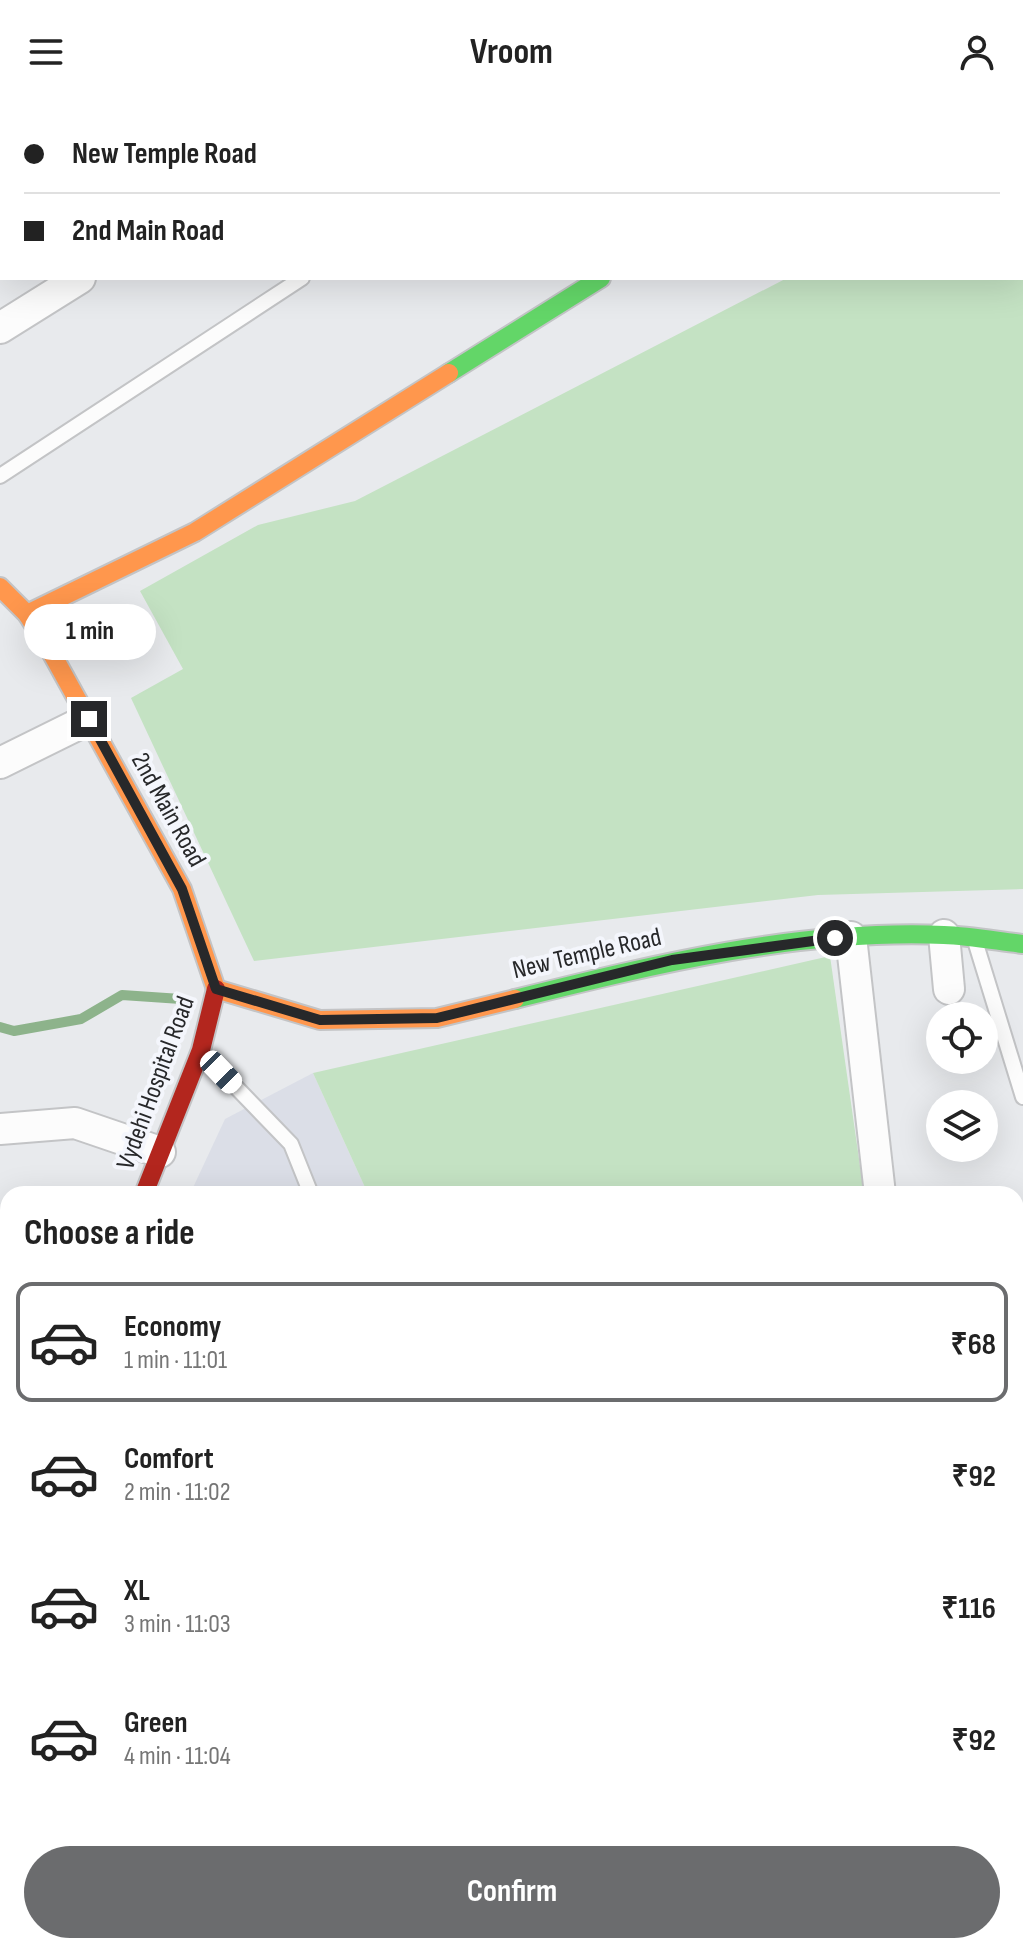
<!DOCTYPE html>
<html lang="en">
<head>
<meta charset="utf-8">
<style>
  body { margin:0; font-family:"Sofia Sans Condensed",sans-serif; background:#f2f2f2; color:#222; height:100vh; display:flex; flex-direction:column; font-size:30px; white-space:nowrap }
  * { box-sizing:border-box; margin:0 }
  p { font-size:26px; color:#767676 }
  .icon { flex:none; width:44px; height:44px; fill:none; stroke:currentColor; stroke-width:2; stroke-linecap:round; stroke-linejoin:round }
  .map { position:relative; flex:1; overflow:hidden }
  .panel { position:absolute; left:0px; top:1082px; width:1024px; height:768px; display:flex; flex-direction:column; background:#fff; border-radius:24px 24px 0 0; box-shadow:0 8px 32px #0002 }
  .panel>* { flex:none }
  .hud { position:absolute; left:0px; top:0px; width:1024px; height:176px; box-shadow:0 8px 32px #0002; display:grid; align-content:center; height:176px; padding:0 24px; background:#fff }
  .buttons { position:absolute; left:926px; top:898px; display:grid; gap:16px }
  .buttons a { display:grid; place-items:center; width:72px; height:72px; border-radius:50%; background:#fff; box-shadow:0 8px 32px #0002; font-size:40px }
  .end { position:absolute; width:36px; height:36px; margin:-18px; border:10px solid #27282a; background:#fff; box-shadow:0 0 0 4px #fff }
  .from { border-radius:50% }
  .bubble { position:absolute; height:56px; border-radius:28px; background:#fff; box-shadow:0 8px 32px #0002; font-size:26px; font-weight:700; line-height:56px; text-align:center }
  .car { position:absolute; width:24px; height:48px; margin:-24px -12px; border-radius:10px; box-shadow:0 0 6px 2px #0007; background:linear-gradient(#fff 24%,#345 0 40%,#fff 0 76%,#345 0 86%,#fff 0) }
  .hud b { display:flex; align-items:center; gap:28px; height:76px; font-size:30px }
  .hud b+b { border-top:2px solid #e0e0e0 }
  .hud i { width:20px; height:20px; background:#222 }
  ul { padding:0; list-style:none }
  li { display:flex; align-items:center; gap:24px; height:120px; margin:0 16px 12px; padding:0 8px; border:4px solid transparent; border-radius:16px }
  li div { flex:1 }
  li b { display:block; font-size:30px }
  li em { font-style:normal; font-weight:700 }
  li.current { border-color:#6b6c6e }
  li>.icon { width:72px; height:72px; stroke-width:1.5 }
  h2 { padding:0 24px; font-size:36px; line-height:96px }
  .cta { display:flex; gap:16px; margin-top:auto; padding:16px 24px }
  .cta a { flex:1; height:92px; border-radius:48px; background:#6b6c6e; color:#fff; font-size:32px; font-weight:700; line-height:92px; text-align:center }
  header { display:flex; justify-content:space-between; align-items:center; height:104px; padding:0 24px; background:#fff; font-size:36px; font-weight:700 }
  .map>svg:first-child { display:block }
  .built { fill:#dbdee7 }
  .green { fill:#c4e2c3 }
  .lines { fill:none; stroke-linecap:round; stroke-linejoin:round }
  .stream { stroke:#8db38b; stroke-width:10 }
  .lane-casing { stroke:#c3c4c6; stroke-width:18 }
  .street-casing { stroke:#c3c4c6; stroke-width:34 }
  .fast-casing { stroke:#c3c4c6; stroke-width:22 }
  .slow-casing { stroke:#c3c4c6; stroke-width:22 }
  .jam-casing { stroke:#c3c4c6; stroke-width:22 }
  .path { stroke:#c7c7c8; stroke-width:5; stroke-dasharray:8 4; stroke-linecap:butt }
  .lane { stroke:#fcfcfc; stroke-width:14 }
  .street { stroke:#fcfcfc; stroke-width:30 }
  .fast { stroke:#63d668; stroke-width:18 }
  .slow { stroke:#ff974d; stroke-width:18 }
  .jam { stroke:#b3261e; stroke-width:18 }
  .route { stroke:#27282a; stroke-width:10 }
  .labels { text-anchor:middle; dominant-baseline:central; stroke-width:8; stroke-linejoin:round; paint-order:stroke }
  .street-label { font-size:26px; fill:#27282a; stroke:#f4f6fc }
</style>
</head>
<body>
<header><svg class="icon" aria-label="menu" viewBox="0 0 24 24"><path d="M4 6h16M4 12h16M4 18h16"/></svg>Vroom<svg class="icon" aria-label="person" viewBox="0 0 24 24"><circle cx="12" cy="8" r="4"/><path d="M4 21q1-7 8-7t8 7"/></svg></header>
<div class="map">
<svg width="1023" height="1850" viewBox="0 0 1023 1850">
  <rect width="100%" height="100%" fill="#e8eaed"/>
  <!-- built -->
  <g class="built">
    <polygon points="313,969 368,1090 190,1090 225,1015"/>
    <polygon points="171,1842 527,1842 512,1850 174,1850"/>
  </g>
  <!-- green -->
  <g class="green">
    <polygon points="711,0 1023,0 1023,785 818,791 254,857 131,594 183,565 140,487 258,421 355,397 787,174 1022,174 1022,2"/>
    <polygon points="830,852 864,1090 368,1090 313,969"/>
    <polygon points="1016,1471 1023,1481 1023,1685 1016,1691"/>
    <polygon points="8,1612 8,1842 87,1842 88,1850 0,1850 0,1613"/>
    <polygon points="527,1842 1011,1842 1015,1850 512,1850"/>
  </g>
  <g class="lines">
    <!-- stream -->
    <polyline class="stream" points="0,923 14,927 81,915 122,891 181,895"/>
    <defs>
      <g id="lane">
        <polyline points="563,2 566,0"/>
        <polyline points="0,372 302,174"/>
        <polyline points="976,840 1023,993"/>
        <polyline points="204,950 291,1040 311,1090"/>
        <polyline points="0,1267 8,1266"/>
        <polyline points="0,1514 8,1512"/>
        <polyline points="271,1842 273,1850"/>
        <polyline points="317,1850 333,1842"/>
      </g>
      <g id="street">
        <polyline points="354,2 357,0"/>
        <polyline points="0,224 80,174"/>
        <polyline points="0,659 89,615"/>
        <polyline points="944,831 949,885"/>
        <polyline points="851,833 880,1090"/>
        <polyline points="0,1025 75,1019 160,1048"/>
        <polyline points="0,1139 8,1137"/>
        <polyline points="1016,1446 1023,1456"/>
        <polyline points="1016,1710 1023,1704"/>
        <polyline points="1016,1831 1023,1842"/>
      </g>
      <g id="fast">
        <polyline points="449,269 601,174"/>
        <path d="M 515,895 C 656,860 798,825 944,831 C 970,832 997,837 1023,840"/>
        <polyline points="142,1842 144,1850"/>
      </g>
      <g id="slow">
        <polyline points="0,483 27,510 51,548 182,785 216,885"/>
        <polyline points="27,510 195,428 449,269"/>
        <polyline points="216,885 320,916 437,914 515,895"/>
      </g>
      <polyline id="jam" points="144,1090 201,946 216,885"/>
    </defs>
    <!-- lane casing -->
    <use href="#lane" class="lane-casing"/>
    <!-- street casing -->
    <use href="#street" class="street-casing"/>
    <!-- fast casing -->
    <use href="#fast" class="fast-casing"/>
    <!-- slow casing -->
    <use href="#slow" class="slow-casing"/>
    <!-- jam casing -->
    <use href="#jam" class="jam-casing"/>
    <!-- path -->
    <polyline class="path" points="903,1850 915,1842"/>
    <!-- lane -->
    <use href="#lane" class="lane"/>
    <!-- street -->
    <use href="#street" class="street"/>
    <!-- fast -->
    <use href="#fast" class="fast"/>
    <!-- slow -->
    <use href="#slow" class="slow"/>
    <!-- jam -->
    <use href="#jam" class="jam"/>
  </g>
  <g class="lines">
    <!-- route -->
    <polyline class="route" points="89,615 182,785 216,885 320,916 437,914 672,856 835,834"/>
  </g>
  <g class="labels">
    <!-- street labels -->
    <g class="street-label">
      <text transform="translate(168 706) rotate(61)">2nd Main Road</text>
      <text transform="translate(587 850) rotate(-13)">New Temple Road</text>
      <text transform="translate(156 979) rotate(-70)">Vydehi Hospital Road</text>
    </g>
  </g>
</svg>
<div class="buttons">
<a><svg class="icon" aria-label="locate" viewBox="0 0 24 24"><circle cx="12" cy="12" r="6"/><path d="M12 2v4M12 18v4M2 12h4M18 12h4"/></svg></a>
<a><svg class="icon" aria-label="layers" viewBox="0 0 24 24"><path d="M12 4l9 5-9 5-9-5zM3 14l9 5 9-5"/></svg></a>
</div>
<i class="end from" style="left:835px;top:834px"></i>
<i class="end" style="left:89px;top:615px"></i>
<div class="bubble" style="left:24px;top:500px;width:132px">1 min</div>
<i class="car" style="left:221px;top:968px;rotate:136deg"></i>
<div class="hud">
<b><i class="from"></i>New Temple Road</b>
<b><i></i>2nd Main Road</b>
</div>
<section class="panel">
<h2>Choose a ride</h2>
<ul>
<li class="current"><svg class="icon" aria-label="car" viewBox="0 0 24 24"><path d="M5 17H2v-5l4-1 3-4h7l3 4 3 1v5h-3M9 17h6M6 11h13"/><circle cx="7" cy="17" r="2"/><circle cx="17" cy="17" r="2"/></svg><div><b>Economy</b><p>1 min · 11:01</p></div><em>₹68</em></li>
<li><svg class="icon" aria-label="car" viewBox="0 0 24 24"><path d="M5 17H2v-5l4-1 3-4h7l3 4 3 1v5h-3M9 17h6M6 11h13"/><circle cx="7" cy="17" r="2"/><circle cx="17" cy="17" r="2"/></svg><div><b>Comfort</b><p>2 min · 11:02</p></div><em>₹92</em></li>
<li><svg class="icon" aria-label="car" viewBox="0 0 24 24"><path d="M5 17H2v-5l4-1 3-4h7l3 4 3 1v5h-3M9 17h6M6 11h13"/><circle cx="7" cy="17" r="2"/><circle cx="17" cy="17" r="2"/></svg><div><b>XL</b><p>3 min · 11:03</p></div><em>₹116</em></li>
<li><svg class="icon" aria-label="car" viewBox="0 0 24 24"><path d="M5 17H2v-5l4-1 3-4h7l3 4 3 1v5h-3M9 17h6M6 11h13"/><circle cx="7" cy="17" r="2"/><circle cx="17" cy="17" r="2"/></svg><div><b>Green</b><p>4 min · 11:04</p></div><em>₹92</em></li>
</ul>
<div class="cta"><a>Confirm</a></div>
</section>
</div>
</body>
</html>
